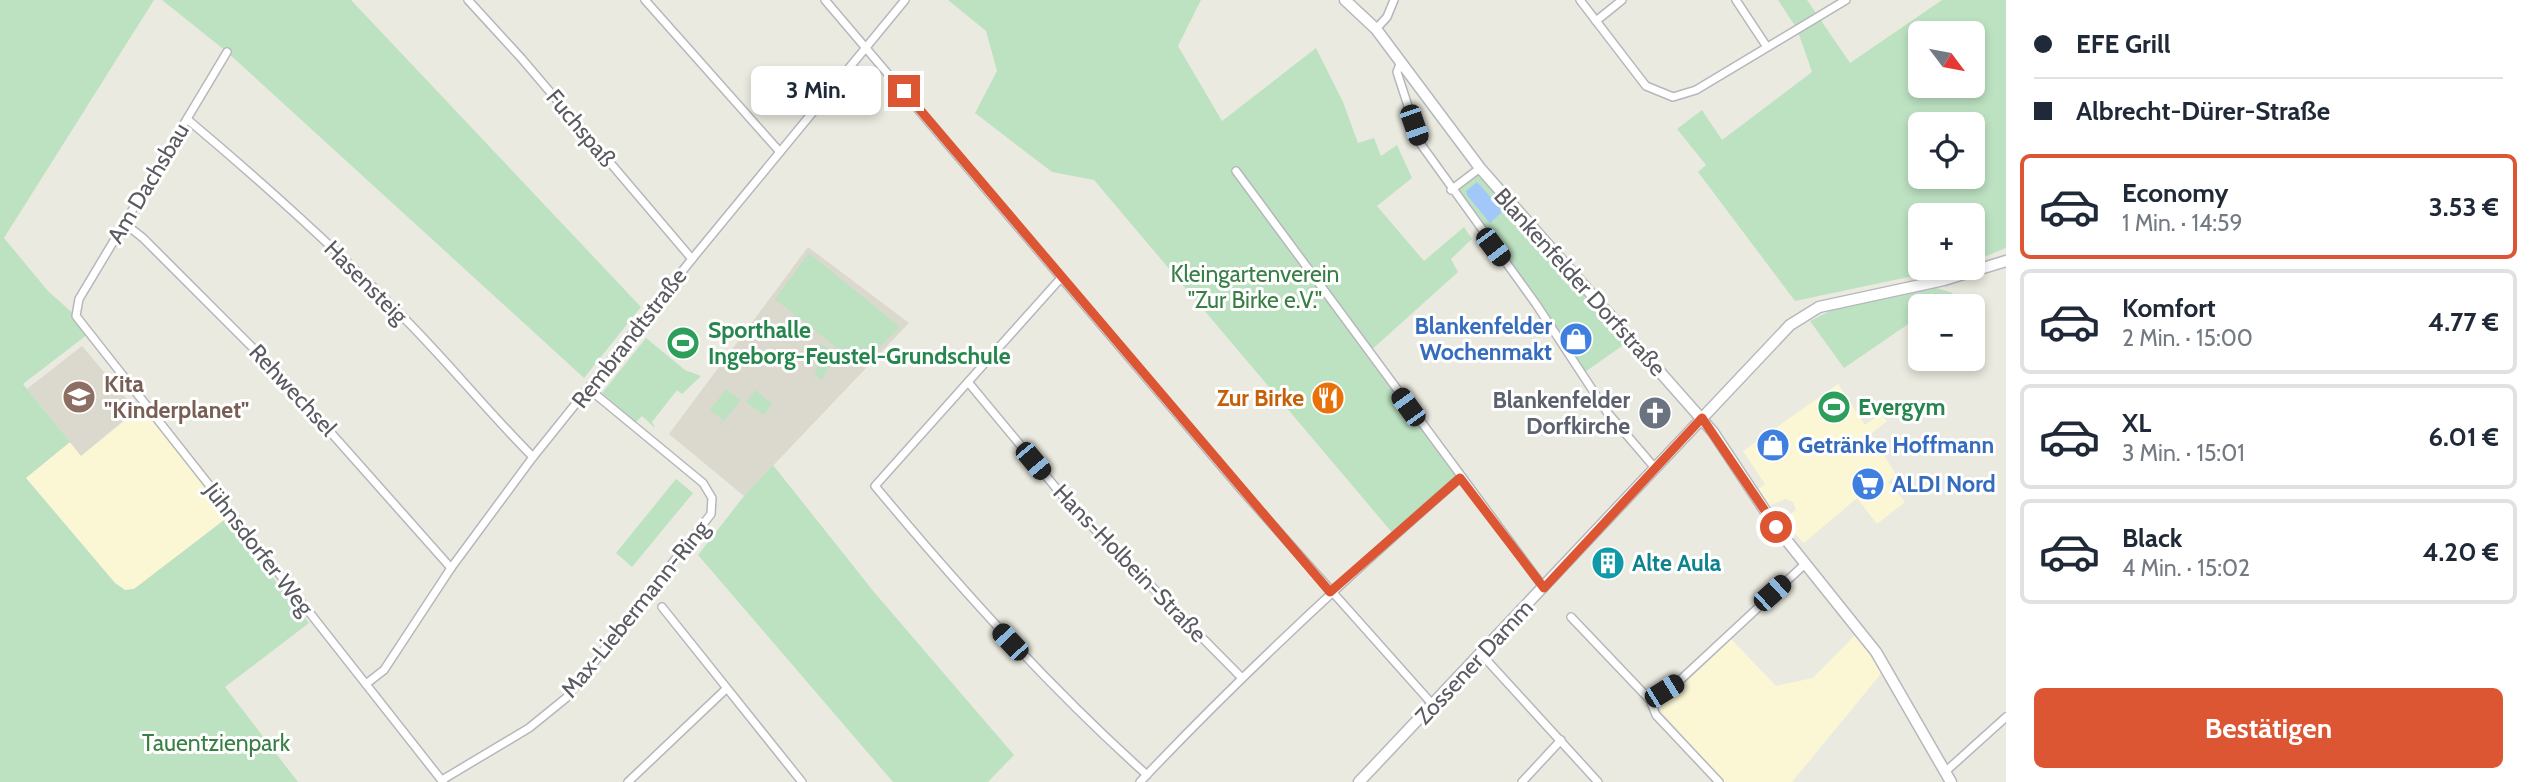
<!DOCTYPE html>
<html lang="de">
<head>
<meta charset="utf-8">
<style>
  body { margin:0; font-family:Cabin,sans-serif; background:#f2f2f3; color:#1f2937; height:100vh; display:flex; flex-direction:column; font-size:26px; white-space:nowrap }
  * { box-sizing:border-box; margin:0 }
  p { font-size:23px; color:#747a83 }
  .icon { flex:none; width:38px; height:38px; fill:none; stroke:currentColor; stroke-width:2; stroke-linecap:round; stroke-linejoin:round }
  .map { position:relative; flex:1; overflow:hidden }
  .details { display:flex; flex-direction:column; background:#fff; width:525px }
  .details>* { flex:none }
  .top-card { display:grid; align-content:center; height:154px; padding:0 28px; background:#fff }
  .needle { width:46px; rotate:122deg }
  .controls { position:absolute; left:1908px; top:21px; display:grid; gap:14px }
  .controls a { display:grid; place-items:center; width:77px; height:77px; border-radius:10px; background:#fff; box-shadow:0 4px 10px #0003; font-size:35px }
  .end { position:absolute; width:32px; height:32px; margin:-16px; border:9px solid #dd5634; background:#fff; box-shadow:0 0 0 4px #fff }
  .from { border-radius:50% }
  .bubble { position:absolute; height:49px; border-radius:10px; background:#fff; box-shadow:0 4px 10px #0003; font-size:23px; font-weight:700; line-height:49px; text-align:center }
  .car { position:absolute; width:21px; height:42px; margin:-21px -10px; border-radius:9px; box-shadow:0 0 5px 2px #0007; background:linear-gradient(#222 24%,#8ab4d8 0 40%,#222 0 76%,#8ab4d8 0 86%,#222 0) }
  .top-card b { display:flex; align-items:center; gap:24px; height:66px; font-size:26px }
  .top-card b+b { border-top:2px solid #e0e1e3 }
  .top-card i { width:18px; height:18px; background:#1f2937 }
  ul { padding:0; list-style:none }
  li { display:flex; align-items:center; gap:21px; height:105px; margin:0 14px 10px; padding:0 14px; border:4px solid #e0e1e3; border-radius:10px }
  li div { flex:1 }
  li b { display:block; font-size:26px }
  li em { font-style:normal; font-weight:700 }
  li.active { border-color:#dd5634 }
  li>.icon { width:63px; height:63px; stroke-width:1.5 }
  .primary-button { display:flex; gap:14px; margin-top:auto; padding:14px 28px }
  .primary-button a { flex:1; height:80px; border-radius:10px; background:#dd5634; color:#fff; font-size:28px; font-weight:700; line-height:80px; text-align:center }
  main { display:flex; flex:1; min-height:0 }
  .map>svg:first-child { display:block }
  .commercial { fill:#fbf7d5 }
  .education { fill:#dbd9ce }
  .green { fill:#bde2c2; fill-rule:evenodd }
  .water { fill:#a2c8f9 }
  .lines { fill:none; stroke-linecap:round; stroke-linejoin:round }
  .minor-casing { stroke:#b6b7bc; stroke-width:10 }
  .secondary-casing { stroke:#b6b8be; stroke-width:13 }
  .minor { stroke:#fff; stroke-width:7 }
  .secondary { stroke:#fff; stroke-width:10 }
  .route { stroke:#dd5634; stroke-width:9 }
  .labels { text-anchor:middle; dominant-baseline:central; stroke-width:6; stroke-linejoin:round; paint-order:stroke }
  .street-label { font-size:23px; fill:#595b60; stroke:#fff }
  .park-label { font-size:23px; fill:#397f45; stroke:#fff }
  .shop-label { font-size:23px; font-weight:bold; fill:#366cbe; stroke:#fff; text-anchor:start }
  .leisure-label { font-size:23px; font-weight:bold; fill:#27864d; stroke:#fff; text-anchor:start }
  .education-label { font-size:23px; font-weight:bold; fill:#785e54; stroke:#fff; text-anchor:start }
  .food-label { font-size:23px; font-weight:bold; fill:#c56008; stroke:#fff; text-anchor:end }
  .worship-label { font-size:23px; font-weight:bold; fill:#5b616d; stroke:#fff; text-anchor:end }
  .culture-label { font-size:23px; font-weight:bold; fill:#0d838f; stroke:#fff; text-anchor:start }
</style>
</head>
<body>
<main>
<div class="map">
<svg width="2006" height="782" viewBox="0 0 2006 782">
  <rect width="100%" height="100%" fill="#ebeae0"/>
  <!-- commercial -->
  <g class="commercial">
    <polygon points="1838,384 1865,425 1881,414 1887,421 1871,434 1896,475 1888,482 1905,502 1877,524 1857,498 1804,543 1792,531 1797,527 1788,516 1796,510 1793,502 1786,499 1768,506 1757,490 1765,484 1743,451"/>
    <polygon points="145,405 232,514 134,589 125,590 115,583 25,477 70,442 82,455"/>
    <polygon points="1856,634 1884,670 1792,782 1724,782 1659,709 1731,639 1776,686 1813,678"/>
  </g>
  <!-- education -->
  <g class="education">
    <polygon points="808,247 909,323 744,496 669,434"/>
    <polygon points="82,346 136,410 81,456 27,389"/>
  </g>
  <!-- green -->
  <g class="green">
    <polygon points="0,0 154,0 4,238 48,291 76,316 88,334 23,384 70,442 26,478 115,583 125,590 134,589 232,514 240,524 234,529 309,623 225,687 298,782 0,782"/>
    <polygon points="162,0 351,0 641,307 584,378 227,52"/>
    <polygon points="948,0 1201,0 1178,46 1222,121 1316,48 1343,102 1358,143 1374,138 1381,156 1397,145 1412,178 1377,206 1424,261 1464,227 1472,239 1451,259 1458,272 1368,353 1460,478 1395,536 1094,180 1052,172 975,113 997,71 986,31"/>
    <path d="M 1778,0 L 1807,0 L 1850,63 L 1942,0 L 2006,0 L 2006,248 L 1972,262 L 1972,215 L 1920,215 L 1920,268 L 1951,268 L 1795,301 L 1698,172 L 1706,165 L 1677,129 L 1702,110 L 1722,140 L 1812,72 L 1797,29 ZM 1920,33 L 1972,33 L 1972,86 L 1920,86 ZM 1920,124 L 1972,124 L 1972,177 L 1920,177 Z"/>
    <polygon points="1480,168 1632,339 1585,372 1451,190"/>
    <polygon points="809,253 900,327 860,366 800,319 800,326 793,327 788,320 795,315 775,299"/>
    <polygon points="1933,287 1953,293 1934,306 1920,306 1920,316 1844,368 1810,321 1832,310"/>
    <polygon points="646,338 685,370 701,376 682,394 677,390 652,422 655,428 642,416 636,422 602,393"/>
    <polygon points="821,344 836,353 822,380 814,374 820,361 813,353"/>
    <polygon points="726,389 741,400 724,421 710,410"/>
    <polygon points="755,390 773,404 764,415 746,402"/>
    <polygon points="773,465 874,592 1014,755 988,782 893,782 698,555 744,496"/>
    <polygon points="676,479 693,493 632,567 616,553"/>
  </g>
  <!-- water -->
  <polygon class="water" points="1477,182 1503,211 1490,223 1467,195 1466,191"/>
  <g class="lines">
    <defs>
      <g id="minor">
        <polyline points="468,0 522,59 692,259"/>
        <polyline points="645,0 780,152"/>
        <polyline points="825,0 1245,494 1434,706"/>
        <polyline points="1580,0 1646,86 1673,97 1696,90 1846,0"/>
        <polyline points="1736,0 1767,47"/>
        <polyline points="1596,21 1622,0"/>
        <polyline points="1376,29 1387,17 1394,0"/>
        <polyline points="227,52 79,299 76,316 443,782"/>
        <polyline points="1400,64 1397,72 1420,143 1536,304 1607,412 1655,468"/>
        <path d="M 187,119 C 262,182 334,247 403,317 C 448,362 488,412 533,457"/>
        <polyline points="1236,171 1544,588"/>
        <polyline points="1451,190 1480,168"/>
        <polyline points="124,223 143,238 278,373 451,568"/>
        <path d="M 1061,278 L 875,486 C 960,588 1048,686 1147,775"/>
        <polyline points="968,382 1066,500 1241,677"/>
        <polyline points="662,607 802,782"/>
        <polyline points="1571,617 1650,700 1656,715 1719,782"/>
        <polyline points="1482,655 1598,782"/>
        <polyline points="366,684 384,670 451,568 533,457 692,259 905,0"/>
        <polyline points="1650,700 1678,682 1805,564"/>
        <polyline points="1945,772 2006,717"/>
        <polyline points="442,780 529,728 566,698 711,514 712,498 703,483 589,389"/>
        <polyline points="628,782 726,689"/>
        <path d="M 1140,782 C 1242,674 1349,575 1460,478"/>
        <polyline points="1522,782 1561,740"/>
      </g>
      <g id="secondary">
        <polyline points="1345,0 1376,29 1480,168 1713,432 1776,527 1876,652 1951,782"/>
        <polyline points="1359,782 1790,325 1819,307 1944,280 2006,261"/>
      </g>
    </defs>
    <!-- minor casing -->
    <use href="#minor" class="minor-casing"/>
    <!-- secondary casing -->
    <use href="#secondary" class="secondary-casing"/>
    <!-- minor -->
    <use href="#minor" class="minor"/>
    <!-- secondary -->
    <use href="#secondary" class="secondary"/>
  </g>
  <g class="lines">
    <!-- route -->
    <polyline class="route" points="904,91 1330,592 1460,478 1544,588 1702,418 1776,527"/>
  </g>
  <!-- icons -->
  <defs>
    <symbol id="shop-disc" viewBox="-11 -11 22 22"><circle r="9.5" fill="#3f7fe0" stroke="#fff"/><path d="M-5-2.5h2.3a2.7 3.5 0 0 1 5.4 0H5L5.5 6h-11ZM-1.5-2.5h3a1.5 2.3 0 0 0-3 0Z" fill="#fff"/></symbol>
    <symbol id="stadium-disc" viewBox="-11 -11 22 22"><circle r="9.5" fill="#2e9e5b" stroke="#fff"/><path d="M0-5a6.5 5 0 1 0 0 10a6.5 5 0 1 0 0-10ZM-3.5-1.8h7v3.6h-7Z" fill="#fff"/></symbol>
    <symbol id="school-disc" viewBox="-11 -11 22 22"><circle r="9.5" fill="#8d6e63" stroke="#fff"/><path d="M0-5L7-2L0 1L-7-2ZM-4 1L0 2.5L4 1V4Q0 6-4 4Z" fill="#fff"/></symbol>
    <symbol id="restaurant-disc" viewBox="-11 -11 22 22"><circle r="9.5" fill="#e8710a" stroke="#fff"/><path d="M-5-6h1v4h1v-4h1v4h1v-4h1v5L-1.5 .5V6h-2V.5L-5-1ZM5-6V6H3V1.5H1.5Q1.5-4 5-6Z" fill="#fff"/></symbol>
    <symbol id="church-disc" viewBox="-11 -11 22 22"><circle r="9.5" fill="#6b7280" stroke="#fff"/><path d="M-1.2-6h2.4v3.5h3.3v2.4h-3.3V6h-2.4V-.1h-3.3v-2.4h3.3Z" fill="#fff"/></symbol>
    <symbol id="supermarket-disc" viewBox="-11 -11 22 22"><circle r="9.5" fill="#3f7fe0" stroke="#fff"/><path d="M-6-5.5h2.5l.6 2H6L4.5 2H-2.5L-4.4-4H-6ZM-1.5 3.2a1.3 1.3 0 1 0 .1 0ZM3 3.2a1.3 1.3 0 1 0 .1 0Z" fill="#fff"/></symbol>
    <symbol id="building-disc" viewBox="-11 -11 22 22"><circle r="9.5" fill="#0f9aa8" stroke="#fff"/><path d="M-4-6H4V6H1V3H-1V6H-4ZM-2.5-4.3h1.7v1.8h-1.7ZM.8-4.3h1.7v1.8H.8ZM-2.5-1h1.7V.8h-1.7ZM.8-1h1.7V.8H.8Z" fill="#fff"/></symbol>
  </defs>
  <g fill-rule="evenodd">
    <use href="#shop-disc" x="1557" y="320" width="38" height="38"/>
    <use href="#stadium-disc" x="664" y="324" width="38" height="38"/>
    <use href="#school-disc" x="60" y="378" width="38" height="38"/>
    <use href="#restaurant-disc" x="1309" y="379" width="38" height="38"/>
    <use href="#stadium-disc" x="1815" y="388" width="38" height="38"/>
    <use href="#church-disc" x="1636" y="394" width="38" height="38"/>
    <use href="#shop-disc" x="1754" y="426" width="38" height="38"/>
    <use href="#supermarket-disc" x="1849" y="465" width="38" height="38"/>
    <use href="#building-disc" x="1589" y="544" width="38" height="38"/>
  </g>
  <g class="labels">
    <!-- street labels -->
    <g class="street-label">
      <text transform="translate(581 128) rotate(50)">Fuchspaß</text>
      <text transform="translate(148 183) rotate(-59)">Am Dachsbau</text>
      <text transform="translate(366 282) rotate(45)">Hasensteig</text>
      <text transform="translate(1580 282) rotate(48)">Blankenfelder Dorfstraße</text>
      <text transform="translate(629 338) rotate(-52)">Rembrandtstraße</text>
      <text transform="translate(293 390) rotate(47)">Rehwechsel</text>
      <text transform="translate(259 549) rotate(52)">Jühnsdorfer Weg</text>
      <text transform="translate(1130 563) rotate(46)">Hans-Holbein-Straße</text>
      <text transform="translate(635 609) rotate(-51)">Max-Liebermann-Ring</text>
      <text transform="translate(1474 662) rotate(-47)">Zossener Damm</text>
    </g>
    <!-- park labels -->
    <g class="park-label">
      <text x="1255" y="274">Kleingartenverein<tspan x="1255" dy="26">"Zur Birke e.V."</tspan></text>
      <text x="216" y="743">Tauentzienpark</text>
    </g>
    <!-- shop labels -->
    <g class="shop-label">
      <text x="1552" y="326" text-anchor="end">Blankenfelder<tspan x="1552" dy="26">Wochenmakt</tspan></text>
      <text x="1798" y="445">Getränke Hoffmann</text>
      <text x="1892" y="484">ALDI Nord</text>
    </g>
    <!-- leisure labels -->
    <g class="leisure-label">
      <text x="708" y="330">Sporthalle<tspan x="708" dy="26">Ingeborg-Feustel-Grundschule</tspan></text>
      <text x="1858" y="407">Evergym</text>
    </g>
    <!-- education labels -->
    <g class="education-label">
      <text x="104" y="384">Kita<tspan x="104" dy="26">"Kinderplanet"</tspan></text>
    </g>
    <!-- food labels -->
    <g class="food-label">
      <text x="1304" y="398">Zur Birke</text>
    </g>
    <!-- worship labels -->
    <g class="worship-label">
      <text x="1630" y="400">Blankenfelder<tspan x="1630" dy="26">Dorfkirche</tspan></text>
    </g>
    <!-- culture labels -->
    <g class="culture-label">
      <text x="1632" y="563">Alte Aula</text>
    </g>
  </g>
</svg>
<div class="controls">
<a><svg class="needle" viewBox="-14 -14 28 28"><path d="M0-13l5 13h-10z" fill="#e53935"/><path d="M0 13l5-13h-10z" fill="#747a83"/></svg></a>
<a><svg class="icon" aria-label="locate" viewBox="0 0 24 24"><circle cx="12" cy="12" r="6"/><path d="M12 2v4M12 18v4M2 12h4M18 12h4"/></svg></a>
<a>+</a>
<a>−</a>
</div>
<i class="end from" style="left:1776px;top:527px"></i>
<i class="end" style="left:904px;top:91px"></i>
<div class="bubble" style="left:751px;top:66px;width:130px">3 Min.</div>
<i class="car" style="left:1414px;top:125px;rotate:161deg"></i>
<i class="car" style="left:1493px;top:247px;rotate:143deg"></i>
<i class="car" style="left:1408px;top:407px;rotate:324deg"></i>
<i class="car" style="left:1033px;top:461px;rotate:140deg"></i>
<i class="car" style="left:1772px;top:593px;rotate:48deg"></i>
<i class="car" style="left:1010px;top:642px;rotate:317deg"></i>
<i class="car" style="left:1664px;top:691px;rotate:58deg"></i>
</div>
<section class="details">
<div class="top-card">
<b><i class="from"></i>EFE Grill</b>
<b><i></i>Albrecht-Dürer-Straße</b>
</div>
<ul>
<li class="active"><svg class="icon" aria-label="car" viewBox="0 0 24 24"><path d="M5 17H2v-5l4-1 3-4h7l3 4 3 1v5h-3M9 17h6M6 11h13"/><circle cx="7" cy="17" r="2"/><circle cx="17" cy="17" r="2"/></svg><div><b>Economy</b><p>1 Min. · 14:59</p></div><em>3.53 €</em></li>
<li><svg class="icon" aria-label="car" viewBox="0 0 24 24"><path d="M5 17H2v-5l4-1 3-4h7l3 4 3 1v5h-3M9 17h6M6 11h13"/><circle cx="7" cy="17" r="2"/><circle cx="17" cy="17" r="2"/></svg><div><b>Komfort</b><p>2 Min. · 15:00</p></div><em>4.77 €</em></li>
<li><svg class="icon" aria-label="car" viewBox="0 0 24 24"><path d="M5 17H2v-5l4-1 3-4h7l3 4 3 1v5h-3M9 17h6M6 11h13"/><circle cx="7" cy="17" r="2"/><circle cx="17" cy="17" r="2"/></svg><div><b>XL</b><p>3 Min. · 15:01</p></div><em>6.01 €</em></li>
<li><svg class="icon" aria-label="car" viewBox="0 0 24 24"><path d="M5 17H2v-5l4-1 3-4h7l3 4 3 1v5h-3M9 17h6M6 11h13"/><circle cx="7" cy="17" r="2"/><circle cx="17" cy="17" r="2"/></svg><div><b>Black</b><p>4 Min. · 15:02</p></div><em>4.20 €</em></li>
</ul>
<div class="primary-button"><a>Bestätigen</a></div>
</section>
</main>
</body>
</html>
